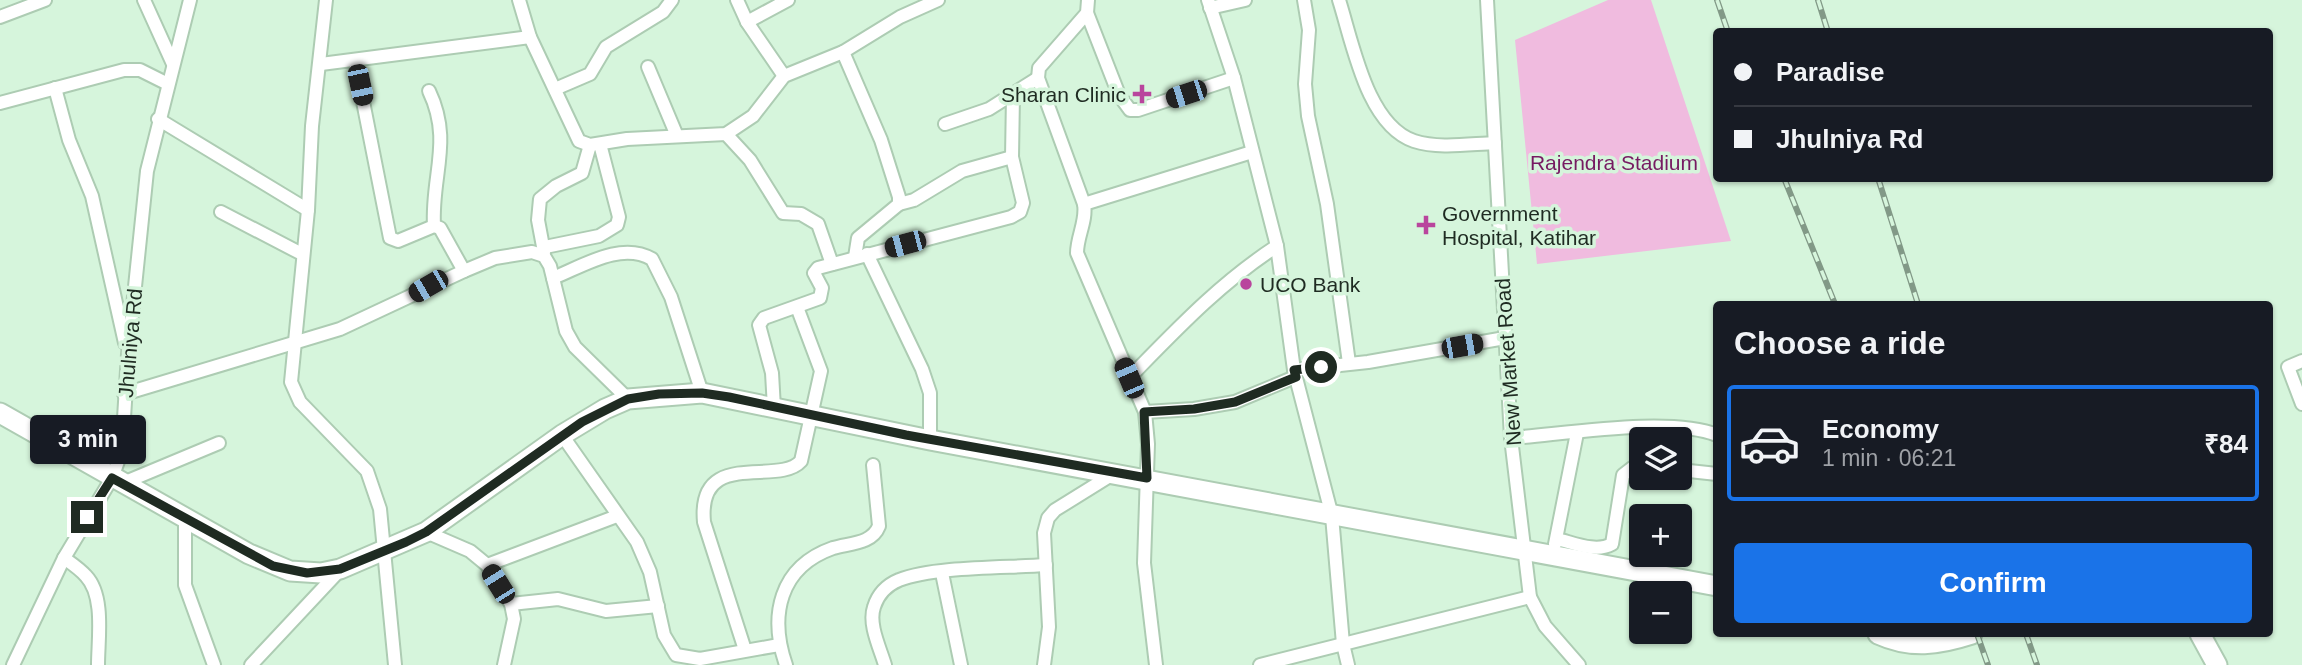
<!DOCTYPE html>
<html lang="en">
<head>
<meta charset="utf-8">
<style>
  body { margin:0; font-family:Arial,sans-serif; background:#20242c; color:#f1f3f6; height:100vh; display:flex; flex-direction:column; font-size:26px; white-space:nowrap }
  * { box-sizing:border-box; margin:0 }
  p { font-size:23px; color:#9ea1a6 }
  .icon { flex:none; width:38px; height:38px; fill:none; stroke:currentColor; stroke-width:2; stroke-linecap:round; stroke-linejoin:round }
  .map { position:relative; flex:1; overflow:hidden }
  .details { position:absolute; left:1713px; top:301px; width:560px; height:336px; display:flex; flex-direction:column; background:#171b24; border-radius:7px; box-shadow:0 2px 5px #0004 }
  .details>* { flex:none }
  .top-card { position:absolute; left:1713px; top:28px; width:560px; height:154px; border-radius:7px; box-shadow:0 2px 5px #0004; display:grid; align-content:center; height:154px; padding:0 21px; background:#171b24 }
  .controls { position:absolute; left:1629px; top:427px; display:grid; gap:14px }
  .controls a { display:grid; place-items:center; width:63px; height:63px; border-radius:7px; background:#171b24; box-shadow:0 2px 5px #0004; font-size:35px }
  .end { position:absolute; width:32px; height:32px; margin:-16px; border:9px solid #1f2b22; background:#fff; box-shadow:0 0 0 4px #fff }
  .from { border-radius:50% }
  .bubble { position:absolute; height:49px; border-radius:7px; background:#171b24; box-shadow:0 2px 5px #0004; font-size:23px; font-weight:800; line-height:49px; text-align:center }
  .car { position:absolute; width:21px; height:42px; margin:-21px -10px; border-radius:9px; box-shadow:0 0 5px 2px #0007; background:linear-gradient(#222 24%,#8ab4d8 0 40%,#222 0 76%,#8ab4d8 0 86%,#222 0) }
  .top-card b { display:flex; align-items:center; gap:24px; height:66px; font-size:26px }
  .top-card b+b { border-top:2px solid #363941 }
  .top-card i { width:18px; height:18px; background:#f1f3f6 }
  ul { padding:0; list-style:none }
  li { display:flex; align-items:center; gap:21px; height:116px; margin:0 14px 10px; padding:0 7px; border:4px solid transparent; border-radius:7px }
  li div { flex:1 }
  li b { display:block; font-size:26px }
  li em { font-style:normal; font-weight:800 }
  li.current { border-color:#1a73e8 }
  li>.icon { width:63px; height:63px; stroke-width:1.5 }
  h2 { padding:0 21px; font-size:32px; line-height:84px }
  .action { display:flex; gap:14px; margin-top:auto; padding:14px 21px }
  .action a { flex:1; height:80px; border-radius:7px; background:#1a73e8; color:#fff; font-size:28px; font-weight:800; line-height:80px; text-align:center }
  .map>svg:first-child { display:block }
  .green { fill:#f0bbdf }
  .lines { fill:none; stroke-linecap:round; stroke-linejoin:round }
  .minor-casing { stroke:#adccb3; stroke-width:16 }
  .highway-casing { stroke:#adccb3; stroke-width:23 }
  .minor { stroke:#fff; stroke-width:12 }
  .highway { stroke:#fff; stroke-width:19 }
  .rail-casing { stroke:#829987; stroke-width:6 }
  .rail { stroke:#d6f5dc; stroke-width:3.5; stroke-dasharray:10; stroke-linecap:butt }
  .route { stroke:#1f2b22; stroke-width:9 }
  .poi-dot { fill:#b9459d; stroke:#d6f5dc; stroke-width:2.5 }
  .labels { text-anchor:middle; dominant-baseline:central; stroke-width:7; stroke-linejoin:round; paint-order:stroke }
  .poi-label { font-size:21px; fill:#1f2b22; stroke:#d6f5dc; text-anchor:start }
  .park-label { font-size:21px; fill:#761b62; stroke:#d6f5dc }
  .street-label { font-size:21px; fill:#1f2b22; stroke:#d6f5dc }
</style>
</head>
<body>
<div class="map">
<svg width="2302" height="665" viewBox="0 0 2302 665">
  <rect width="100%" height="100%" fill="#d6f5dc"/>
  <!-- green -->
  <polygon class="green" points="1608,0 1651,0 1731,241 1537,264 1515,40"/>
  <g class="lines">
    <defs>
      <g id="minor">
        <polyline points="144,0 173,64"/>
        <polyline points="326,0 312,126 308,210 291,382 300,402 367,471 380,509 395,665"/>
        <polyline points="519,0 530,37 579,141 590,145 627,139 726,134 753,116 784,76 843,52 900,17 938,0"/>
        <polyline points="737,0 747,22 784,76"/>
        <path d="M 1088,0 L 1087,13 L 1039,68 L 1038,78 L 1084,204 C 1087,221 1077,236 1077,253 L 1145,412 L 1148,444 L 1144,563 L 1156,665"/>
        <polyline points="1208,0 1234,78 1277,246 1294,370 1332,516 1343,644 1348,665"/>
        <polyline points="1304,0 1309,30 1305,84 1308,116 1327,204 1349,363"/>
        <path d="M 1339,0 C 1353,44 1367,125 1414,141 C 1439,149 1469,144 1495,143"/>
        <polyline points="1487,0 1511,438 1530,597 1545,626 1579,665"/>
        <polyline points="1210,8 1245,0"/>
        <polyline points="1087,13 1119,95 1130,110 1138,110 1234,78"/>
        <polyline points="0,17 45,0"/>
        <polyline points="747,22 788,0"/>
        <polyline points="843,52 881,140 899,197 899,204 858,238 855,257"/>
        <polyline points="355,61 390,238 398,241 434,226 440,228 464,271"/>
        <polyline points="321,64 530,37"/>
        <polyline points="648,67 677,136"/>
        <polyline points="55,88 69,140 92,196 125,343"/>
        <polyline points="555,89 590,74 606,47 663,12 672,0"/>
        <path d="M 429,91 C 453,141 431,176 434,226"/>
        <polyline points="0,103 124,70 140,70 168,84"/>
        <polyline points="158,119 308,210"/>
        <polyline points="945,124 989,109 1038,78"/>
        <polyline points="726,134 750,160 783,213 801,214 818,224 832,264"/>
        <polyline points="899,204 914,200 962,171 1012,157"/>
        <polyline points="1084,204 1252,152"/>
        <polyline points="221,212 302,254"/>
        <polyline points="545,247 599,236 617,225 619,217 600,144"/>
        <polyline points="544,252 538,220 540,199 556,186 582,173 590,145"/>
        <polyline points="867,254 922,369 930,393 930,440"/>
        <path d="M 553,278 C 583,266 621,241 652,259 L 671,297 L 702,393"/>
        <polyline points="2302,361 2288,367 2302,404"/>
        <polyline points="1294,370 1368,362 1505,338"/>
        <path d="M 1129,378 C 1176,330 1220,283 1277,246"/>
        <polyline points="124,394 340,329 464,271 495,258 532,252 544,256 550,266 566,331 575,347 628,399"/>
        <polyline points="774,408 772,373 759,325 764,318 820,298 822,288 814,273 818,268 1011,217 1020,212 1023,203 1012,157 1013,95"/>
        <polyline points="1145,412 1194,409 1235,402 1295,377"/>
        <polyline points="562,435 637,542 650,572 664,635 676,655 700,659 779,645"/>
        <path d="M 1511,438 C 1565,434 1669,416 1717,435"/>
        <polyline points="1680,470 1717,474"/>
        <polyline points="123,483 219,443"/>
        <polyline points="185,519 185,585 214,665"/>
        <polyline points="426,532 470,551 487,565 511,604 514,619 504,665"/>
        <path d="M 1557,539 C 1574,543 1596,553 1612,544 L 1623,475 L 1632,468 L 1642,467"/>
        <polyline points="1555,544 1577,433"/>
        <path d="M 64,558 C 71,563 80,569 86,576 C 105,596 98,639 98,665"/>
        <polyline points="487,565 617,516"/>
        <polyline points="942,573 961,665"/>
        <polyline points="511,604 558,599 606,611 658,606"/>
        <path d="M 745,650 L 704,522 C 697,447 778,487 801,461 L 821,371 L 797,307"/>
        <polyline points="13,665 64,558 112,478 122,450 128,354 147,171 190,0"/>
        <polyline points="251,665 340,570"/>
        <path d="M 786,665 C 769,616 779,567 833,548 C 850,543 872,544 879,526 L 873,465"/>
        <path d="M 885,665 C 880,648 868,624 874,607 C 878,594 887,585 899,580 C 935,566 1006,568 1046,565"/>
        <polyline points="1044,665 1049,627 1044,533 1048,518 1055,510 1113,474"/>
        <polyline points="1260,665 1530,597"/>
      </g>
      <g id="highway">
        <polyline points="0,413 249,554 290,571 321,573 340,569 426,532 562,435 605,409 628,399 702,393 930,440 1717,586"/>
        <path d="M 1878,634 C 1911,649 1938,645 1972,634"/>
        <polyline points="2200,634 2217,665"/>
      </g>
    </defs>
    <!-- minor casing -->
    <use href="#minor" class="minor-casing"/>
    <!-- highway casing -->
    <use href="#highway" class="highway-casing"/>
    <!-- minor -->
    <use href="#minor" class="minor"/>
    <!-- highway -->
    <use href="#highway" class="highway"/>
    <defs>
      <g id="rail">
        <polyline points="1717,0 1728,32"/>
        <polyline points="1818,0 1828,32"/>
        <polyline points="1784,178 1835,304"/>
        <polyline points="1878,178 1918,304"/>
        <polyline points="1977,634 1988,665"/>
        <polyline points="2026,634 2037,665"/>
      </g>
    </defs>
    <!-- rail casing -->
    <use href="#rail" class="rail-casing"/>
    <!-- rail -->
    <use href="#rail" class="rail"/>
  </g>
  <g class="lines">
    <!-- route -->
    <polyline class="route" points="87,517 112,478 273,566 307,573 340,569 406,542 426,532 582,422 628,399 659,394 702,393 729,397 906,435 1147,478 1144,412 1194,409 1235,402 1296,377 1294,370 1321,367"/>
  </g>
  <!-- markers -->
  <g class="poi-dot">
    <path d="M1138.5 83.5h7v7h7v7h-7v7h-7v-7h-7v-7h7z"/>
    <path d="M1422.5 214.5h7v7h7v7h-7v7h-7v-7h-7v-7h7z"/>
    <circle cx="1246" cy="284" r="7"/>
  </g>
  <g class="labels">
    <!-- poi labels -->
    <g class="poi-label">
      <text x="1126" y="94" text-anchor="end">Sharan Clinic</text>
      <text x="1442" y="213">Government<tspan x="1442" dy="24">Hospital, Katihar</tspan></text>
      <text x="1260" y="284">UCO Bank</text>
    </g>
    <!-- park labels -->
    <g class="park-label">
      <text x="1614" y="162">Rajendra Stadium</text>
    </g>
    <!-- street labels -->
    <g class="street-label">
      <text transform="translate(130 343) rotate(-85)">Jhulniya Rd</text>
      <text transform="translate(1508 362) rotate(-94)">New Market Road</text>
    </g>
  </g>
</svg>
<div class="controls">
<a><svg class="icon" aria-label="layers" viewBox="0 0 24 24"><path d="M12 4l9 5-9 5-9-5zM3 14l9 5 9-5"/></svg></a>
<a>+</a>
<a>−</a>
</div>
<i class="end from" style="left:1321px;top:367px"></i>
<i class="end" style="left:87px;top:517px"></i>
<div class="bubble" style="left:30px;top:415px;width:116px">3 min</div>
<i class="car" style="left:360px;top:85px;rotate:168deg"></i>
<i class="car" style="left:1186px;top:94px;rotate:252deg"></i>
<i class="car" style="left:905px;top:244px;rotate:255deg"></i>
<i class="car" style="left:428px;top:286px;rotate:240deg"></i>
<i class="car" style="left:1462px;top:346px;rotate:80deg"></i>
<i class="car" style="left:1129px;top:378px;rotate:337deg"></i>
<i class="car" style="left:498px;top:584px;rotate:328deg"></i>
<div class="top-card">
<b><i class="from"></i>Paradise</b>
<b><i></i>Jhulniya Rd</b>
</div>
<section class="details">
<h2>Choose a ride</h2>
<ul>
<li class="current"><svg class="icon" aria-label="car" viewBox="0 0 24 24"><path d="M5 17H2v-5l4-1 3-4h7l3 4 3 1v5h-3M9 17h6M6 11h13"/><circle cx="7" cy="17" r="2"/><circle cx="17" cy="17" r="2"/></svg><div><b>Economy</b><p>1 min · 06:21</p></div><em>₹84</em></li>
</ul>
<div class="action"><a>Confirm</a></div>
</section>
</div>
</body>
</html>
